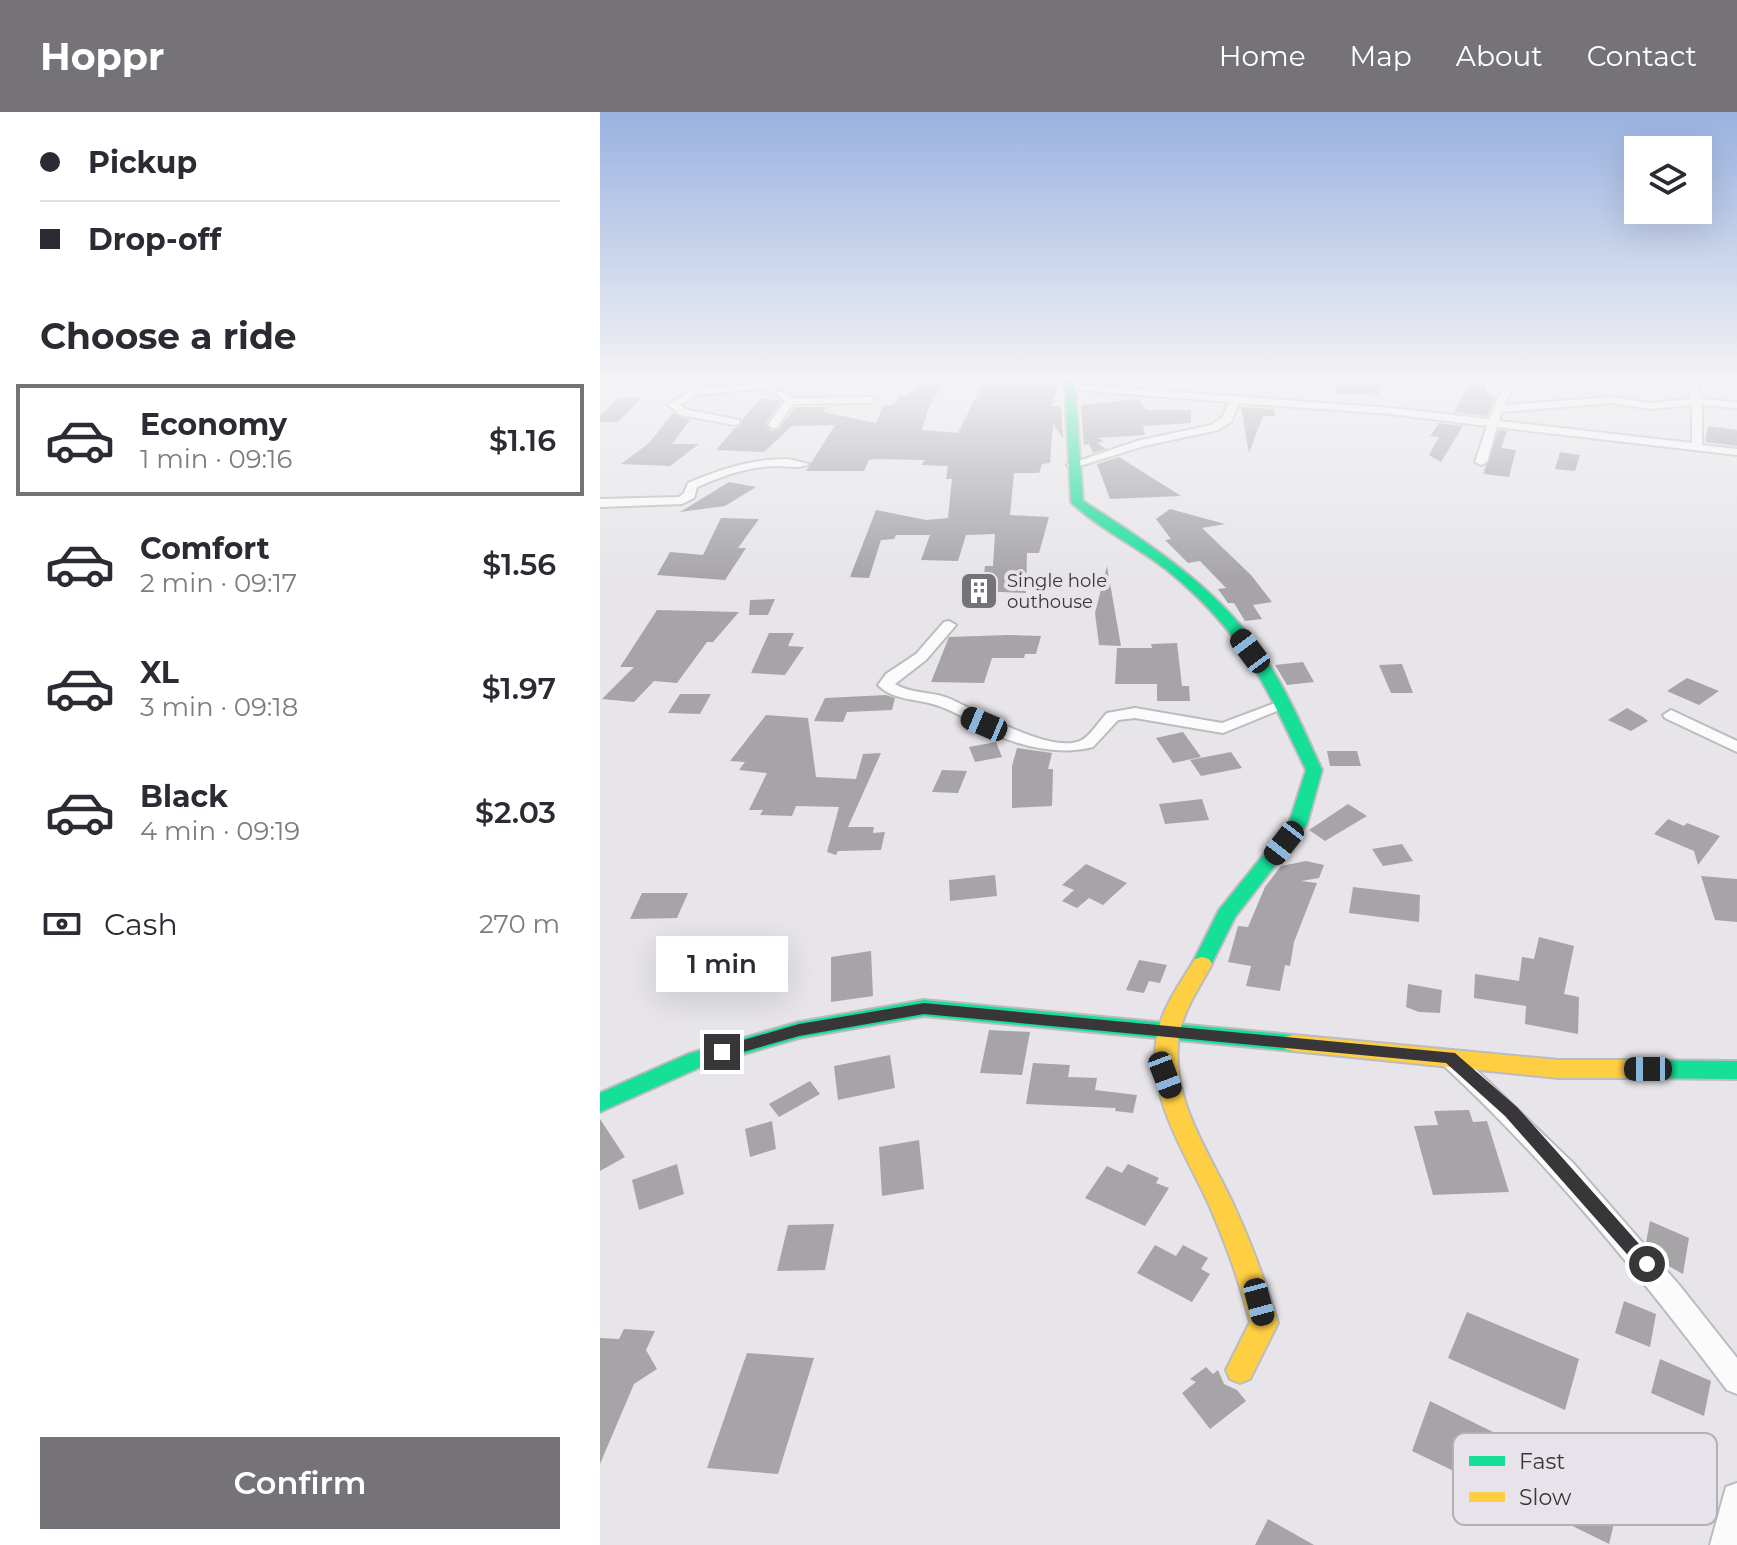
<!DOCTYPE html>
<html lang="en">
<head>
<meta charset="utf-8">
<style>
  body { margin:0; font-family:Montserrat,sans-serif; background:#f2f2f3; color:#2b2b33; height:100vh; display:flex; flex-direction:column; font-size:30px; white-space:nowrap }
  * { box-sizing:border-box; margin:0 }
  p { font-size:26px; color:#7c7c81 }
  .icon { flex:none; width:44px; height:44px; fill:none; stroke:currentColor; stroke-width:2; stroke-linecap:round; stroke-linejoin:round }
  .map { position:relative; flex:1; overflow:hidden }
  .side { display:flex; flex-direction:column; background:#fff; width:600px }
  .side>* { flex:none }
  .top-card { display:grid; align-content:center; height:176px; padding:0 40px; background:#fff }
  .tools { position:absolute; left:1024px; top:24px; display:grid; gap:16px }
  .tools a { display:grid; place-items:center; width:88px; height:88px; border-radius:0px; background:#fff; box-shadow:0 8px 32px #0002; font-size:40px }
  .end { position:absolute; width:36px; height:36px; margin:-18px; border:10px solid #383639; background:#fff; box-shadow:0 0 0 4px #fff }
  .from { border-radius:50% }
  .bubble { position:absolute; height:56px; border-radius:0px; background:#fff; box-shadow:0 8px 32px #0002; font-size:26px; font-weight:600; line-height:56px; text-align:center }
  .car { position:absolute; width:24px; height:48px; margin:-24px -12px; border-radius:10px; box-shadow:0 0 6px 2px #0007; background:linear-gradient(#222 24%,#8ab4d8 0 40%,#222 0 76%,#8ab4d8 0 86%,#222 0) }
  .top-card b { display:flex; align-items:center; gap:28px; height:76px; font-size:30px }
  .top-card b+b { border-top:2px solid #e1e1e2 }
  .top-card i { width:20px; height:20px; background:#2b2b33 }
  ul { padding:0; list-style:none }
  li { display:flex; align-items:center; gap:24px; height:112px; margin:0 16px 12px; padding:0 24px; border:4px solid transparent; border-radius:0px }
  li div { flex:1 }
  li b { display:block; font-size:30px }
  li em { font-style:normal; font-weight:600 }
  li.selected { border-color:#757377 }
  li>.icon { width:72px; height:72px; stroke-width:1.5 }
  h2 { padding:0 40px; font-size:36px; line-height:96px }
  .pay { display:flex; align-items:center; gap:20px; height:88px; padding:0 40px; font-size:30px }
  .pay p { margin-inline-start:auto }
  .action { display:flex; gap:16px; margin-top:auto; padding:16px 40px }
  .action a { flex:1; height:92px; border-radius:0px; background:#757377; color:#fff; font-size:32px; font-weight:600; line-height:92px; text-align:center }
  header { display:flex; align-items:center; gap:48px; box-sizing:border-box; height:112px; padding:0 40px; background:#757377; color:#fff }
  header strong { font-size:38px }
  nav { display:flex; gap:44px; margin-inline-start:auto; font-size:28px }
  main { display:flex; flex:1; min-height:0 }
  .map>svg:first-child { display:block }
  .building { fill:#a6a4a7 }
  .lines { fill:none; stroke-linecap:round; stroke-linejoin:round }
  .street-casing { stroke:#bcbbbe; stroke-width:4 }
  .fast-casing { stroke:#bcbbbe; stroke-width:4 }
  .slow-casing { stroke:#bcbbbe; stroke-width:4 }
  .street { fill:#fbfbfc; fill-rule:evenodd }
  .fast { fill:#16e098; fill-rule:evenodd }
  .slow { fill:#ffcf43; fill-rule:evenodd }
  .route { fill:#383639 }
  .labels { text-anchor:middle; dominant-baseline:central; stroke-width:8; stroke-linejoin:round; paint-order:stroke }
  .far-poi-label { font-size:18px; fill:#383639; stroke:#e7e3eb; text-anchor:start }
  .key { fill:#e7e3eb; stroke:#b2afb6; stroke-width:2 }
  .key-label { font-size:22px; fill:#383639 }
</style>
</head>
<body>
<header>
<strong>Hoppr</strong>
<nav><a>Home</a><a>Map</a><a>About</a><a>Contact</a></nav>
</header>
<main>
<section class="side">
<div class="top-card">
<b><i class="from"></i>Pickup</b>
<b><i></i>Drop-off</b>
</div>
<h2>Choose a ride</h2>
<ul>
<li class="selected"><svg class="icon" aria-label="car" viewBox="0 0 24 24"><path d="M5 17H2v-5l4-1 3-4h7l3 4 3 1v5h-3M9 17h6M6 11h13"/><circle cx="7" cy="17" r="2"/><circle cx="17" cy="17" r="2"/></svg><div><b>Economy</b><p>1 min · 09:16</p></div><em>$1.16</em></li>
<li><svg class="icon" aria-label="car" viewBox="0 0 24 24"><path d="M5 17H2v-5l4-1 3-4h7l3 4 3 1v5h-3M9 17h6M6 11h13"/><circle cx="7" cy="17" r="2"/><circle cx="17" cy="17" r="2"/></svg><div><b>Comfort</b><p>2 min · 09:17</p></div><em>$1.56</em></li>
<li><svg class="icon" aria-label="car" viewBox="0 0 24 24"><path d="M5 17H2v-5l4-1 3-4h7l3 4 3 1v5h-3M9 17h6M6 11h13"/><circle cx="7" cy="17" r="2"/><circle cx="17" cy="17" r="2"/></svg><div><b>XL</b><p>3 min · 09:18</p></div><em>$1.97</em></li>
<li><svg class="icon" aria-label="car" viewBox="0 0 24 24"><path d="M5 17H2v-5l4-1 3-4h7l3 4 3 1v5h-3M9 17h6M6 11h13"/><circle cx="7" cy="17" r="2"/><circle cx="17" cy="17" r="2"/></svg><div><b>Black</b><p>4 min · 09:19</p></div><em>$2.03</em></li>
</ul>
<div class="pay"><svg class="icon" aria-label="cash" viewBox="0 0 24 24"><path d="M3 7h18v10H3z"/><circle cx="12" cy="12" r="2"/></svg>Cash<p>270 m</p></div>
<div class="action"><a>Confirm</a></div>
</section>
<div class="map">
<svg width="1137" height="1433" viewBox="0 0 1137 1433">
  <rect width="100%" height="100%" fill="#e7e5e9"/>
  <!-- building -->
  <g class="building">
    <polygon points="739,267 781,267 779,283 734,282"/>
    <polygon points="322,268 345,269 328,297 322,318 358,321 382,273 458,273 451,295 461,294 463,327 453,311 450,351 442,352 439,361 414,361 410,403 449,405 439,441 427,441 426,481 382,479 385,454 393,454 395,422 366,423 358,449 321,448 330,423 296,423 294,427 281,428 269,466 250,465 276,398 326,408 348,406 352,367 346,367 348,354 321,353 325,348 275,347 269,348 264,359 206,359 235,313 192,314 164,340 116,338 135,316 141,314 142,308 161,286 181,289 166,311 171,319 179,317 195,295 227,295 223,300 276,311 283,294 294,293 300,283 307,283"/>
    <polygon points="872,269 884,271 889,284 896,285 887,304 854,300"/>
    <polygon points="18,286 41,286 18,310 0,310 0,304"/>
    <polygon points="539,287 546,298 591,298 591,311 543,314 545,323 497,326 504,329 497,331 506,337 493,341 489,332 484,333 481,293"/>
    <polygon points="641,295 674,297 675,304 663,304 649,341"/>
    <polygon points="73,301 90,308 72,332 99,332 70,354 21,352 49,331"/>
    <polygon points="839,311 863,314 841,350 829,343 839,325 830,324"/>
    <polygon points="1108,314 1137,318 1137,334 1105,330"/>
    <polygon points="899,318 907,319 901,336 916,338 909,365 883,362"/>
    <polygon points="960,340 980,343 975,359 955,357"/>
    <polygon points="519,345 581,384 510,387 497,352"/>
    <polygon points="129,370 156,375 125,394 80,400"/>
    <polygon points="570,397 625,412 602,416 651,463 672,490 653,493 662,507 645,509 634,491 628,491 618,477 626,476 600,449 588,451 565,428 571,427 556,407"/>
    <polygon points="121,406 159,407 138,436 146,436 125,468 57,463 70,440 103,443"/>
    <polygon points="507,454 521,534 499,533 495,501"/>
    <polygon points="175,487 168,503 149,503 150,488"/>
    <polygon points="57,498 139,500 113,530 107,530 77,571 54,569 34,590 2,587 34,555 20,555"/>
    <polygon points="169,521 194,521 188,534 204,535 185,563 151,561"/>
    <polygon points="408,523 441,524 436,542 425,542 424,546 392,546 384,571 331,570 349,525"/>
    <polygon points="577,531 582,574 589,574 590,589 557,589 557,572 515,572 517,536 552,536 551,532"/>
    <polygon points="703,550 714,570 687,573 675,553"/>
    <polygon points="802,552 813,581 791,581 779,553"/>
    <polygon points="1087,566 1119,579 1099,593 1067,579"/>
    <polygon points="80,582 111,582 100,602 68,601"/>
    <polygon points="286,583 295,586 292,598 247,600 243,610 214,609 225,586"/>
    <polygon points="1027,596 1043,605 1048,609 1031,619 1008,608"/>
    <polygon points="166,603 208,606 216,665 256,667 263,642 281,641 248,715 274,715 273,721 285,720 281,738 238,739 236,743 227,740 239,695 196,694 192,704 160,703 163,698 149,698 167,661 139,658 145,650 130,649"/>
    <polygon points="583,620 601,645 573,651 556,626"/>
    <polygon points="396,630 402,645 375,650 369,635"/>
    <polygon points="417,636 452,641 448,657 453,657 452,694 412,696 412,654"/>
    <polygon points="727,639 757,639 761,654 730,654"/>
    <polygon points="631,640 642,656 601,664 590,648"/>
    <polygon points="342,658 367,659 358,681 332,680"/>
    <polygon points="602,687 609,708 565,712 559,692"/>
    <polygon points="748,692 767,704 725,729 709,718"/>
    <polygon points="1068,707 1084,714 1087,711 1120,724 1098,753 1094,739 1054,722"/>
    <polygon points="802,732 813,749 783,754 772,737"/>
    <polygon points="706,749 724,753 719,766 701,769 717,771 694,830 690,854 685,853 680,879 646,874 651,854 628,850 638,814 648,815 665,775 681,754"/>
    <polygon points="486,752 527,771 503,793 489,786 477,796 462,789 474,778 462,773"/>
    <polygon points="395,763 397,784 350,789 349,768"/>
    <polygon points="1101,764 1137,767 1137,810 1115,808"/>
    <polygon points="753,775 820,783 819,810 749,801"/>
    <polygon points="42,781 88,781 77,806 30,807"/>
    <polygon points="939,825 974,834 964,882 979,885 978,922 925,912 926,894 874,886 875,862 919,869 922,845 934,847"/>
    <polygon points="271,839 273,884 231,890 231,845"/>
    <polygon points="539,848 567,853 560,871 549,869 544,881 526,878"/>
    <polygon points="808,872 842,878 840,901 819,900 806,895"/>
    <polygon points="389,918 430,920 422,963 380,961"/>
    <polygon points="290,943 295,976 238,988 234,954"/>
    <polygon points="433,951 470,953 468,965 497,966 495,978 537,983 533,1001 515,999 516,996 426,992"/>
    <polygon points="210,969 220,982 179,1005 169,992"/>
    <polygon points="869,998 873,1010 887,1009 909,1080 833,1083 814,1014 838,1013 834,999"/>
    <polygon points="0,1007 25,1045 0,1059"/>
    <polygon points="172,1009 176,1037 150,1045 145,1017"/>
    <polygon points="319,1028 324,1077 282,1084 279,1035"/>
    <polygon points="77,1052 84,1082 39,1098 32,1068"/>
    <polygon points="528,1052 559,1066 556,1071 569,1076 545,1114 485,1086 507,1054 522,1061"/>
    <polygon points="1050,1109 1089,1126 1083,1162 1065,1152 1067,1141 1046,1131"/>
    <polygon points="234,1112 225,1158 177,1159 188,1113"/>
    <polygon points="555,1133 576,1144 583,1133 608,1146 601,1157 610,1162 592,1190 537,1161"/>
    <polygon points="1024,1189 1056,1202 1050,1235 1015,1221"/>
    <polygon points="867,1200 979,1247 965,1298 848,1246"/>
    <polygon points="24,1217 55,1219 46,1238 57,1257 34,1272 0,1352 0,1226 19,1227"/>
    <polygon points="147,1241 214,1246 178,1362 107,1356"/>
    <polygon points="1060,1247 1111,1269 1104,1304 1051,1281"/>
    <polygon points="606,1255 613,1262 618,1258 624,1272 637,1278 646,1289 610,1317 582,1281 596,1270 590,1267"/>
    <polygon points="830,1289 962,1354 964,1348 997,1364 994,1379 1019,1390 1009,1432 934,1395 932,1403 878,1376 879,1371 812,1339"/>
    <polygon points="668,1407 714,1433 655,1433"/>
  </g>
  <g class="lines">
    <defs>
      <g id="street">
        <path d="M 907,267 L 917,267 L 904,293 L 1012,285 L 1050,291 L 1091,287 L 1087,267 L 1097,267 L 1101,287 L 1137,290 L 1137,296 L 1102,293 L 1102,333 L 1137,337 L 1137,343 L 897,315 L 887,350 L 881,353 L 875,350 L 887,314 L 791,302 L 639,291 L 631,310 L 618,318 L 544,334 L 473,356 L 467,353 L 537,329 L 611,313 L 622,306 L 629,290 L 466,277 L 465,275 L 470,272 L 791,296 L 889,307 ZM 1012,291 L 1050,297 L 1092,293 L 1092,331 L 899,309 L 901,300 Z"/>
        <polygon points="173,270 176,271 176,275 96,283 80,293 88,298 139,308 139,312 135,313 81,303 68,293 93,277"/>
        <polygon points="178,280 186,280 193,286 271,285 276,288 271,291 193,292 177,315 173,316 168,313 185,289 177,282"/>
        <path d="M 188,347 L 209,352 C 200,357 188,354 178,354 C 149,354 123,364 97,375 L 94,386 L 82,392 L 0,395 L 0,387 L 79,385 L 84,381 L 88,371 C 121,357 152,347 188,347 Z"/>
        <path d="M 349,509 L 356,513 L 326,548 L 295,572 C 311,582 330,579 348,586 C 377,598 452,644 482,628 C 491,623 500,608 507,601 L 535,596 L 622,611 L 675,591 L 681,589 L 689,594 L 623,621 L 535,606 L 518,608 L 493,635 C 462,643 426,636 397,623 C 376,614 357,599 336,593 C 315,586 294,589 278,573 L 286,562 L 316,542 L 344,510 Z"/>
        <polygon points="1071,598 1137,629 1137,640 1065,606 1063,603"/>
        <path d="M 850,938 L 858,940 L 974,1052 L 1080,1174 L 1137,1246 L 1137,1282 L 1127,1278 C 1039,1162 949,1051 842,952 L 839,946 L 842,940 Z"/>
        <polygon points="1137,1371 1137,1433 1110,1433 1126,1375"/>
      </g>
      <g id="fast">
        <path d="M 460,267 L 470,267 L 475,275 L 483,389 C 551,433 622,478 667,549 C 689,583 705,621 722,658 L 707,712 L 635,805 L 609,857 L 595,857 L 592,852 L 619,798 L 689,711 L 706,658 C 665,572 643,520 567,458 C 538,435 496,415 471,390 L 465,275 Z"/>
        <polygon points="324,888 693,923 701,925 704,931 701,937 693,939 324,904 199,926 103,954 0,1000 0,981 88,942 199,910"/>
        <polygon points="1024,948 1137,949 1137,967 1024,966 1016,963 1013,957 1016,951"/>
      </g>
      <g id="slow">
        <path d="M 602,845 L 609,847 L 612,852 C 600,875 583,898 579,924 C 569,987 610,1041 635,1096 C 652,1133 666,1172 678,1211 L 650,1267 L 640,1271 L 630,1267 L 626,1258 L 650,1210 C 640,1171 626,1132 610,1095 C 586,1041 546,986 557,923 C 562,896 581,870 595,847 Z"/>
        <polygon points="693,923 959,948 1024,948 1032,951 1035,957 1032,963 1024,966 959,966 693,939 685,937 682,931 685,925"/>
      </g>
    </defs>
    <!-- street casing -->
    <use href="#street" class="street-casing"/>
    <!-- fast casing -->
    <use href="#fast" class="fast-casing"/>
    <!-- slow casing -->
    <use href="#slow" class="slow-casing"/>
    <!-- street -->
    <use href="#street" class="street"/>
    <!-- fast -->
    <use href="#fast" class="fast"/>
    <!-- slow -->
    <use href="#slow" class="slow"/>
  </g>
  <!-- sky -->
  <linearGradient id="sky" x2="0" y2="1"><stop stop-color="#99b2e0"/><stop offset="0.57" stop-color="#f4f3f5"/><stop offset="1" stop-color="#f4f3f5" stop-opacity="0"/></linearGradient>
  <rect width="1137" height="467" fill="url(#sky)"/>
  <!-- route -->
  <polygon class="route" points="324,891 855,941 917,995 1057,1152 1054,1158 1041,1158 905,1004 846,951 324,902 199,924 122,946 114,940 116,936 199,912"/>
  <!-- icons -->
  <defs>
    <symbol id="building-square" viewBox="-11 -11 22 22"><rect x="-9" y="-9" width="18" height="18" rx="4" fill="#757377" stroke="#e7e3eb"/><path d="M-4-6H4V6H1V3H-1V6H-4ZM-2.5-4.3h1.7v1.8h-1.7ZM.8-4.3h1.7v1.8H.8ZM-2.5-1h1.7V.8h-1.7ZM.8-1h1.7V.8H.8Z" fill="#fff"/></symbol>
  </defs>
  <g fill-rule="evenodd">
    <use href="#building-square" x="357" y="457" width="44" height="44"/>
  </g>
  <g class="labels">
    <!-- far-poi labels -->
    <g class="far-poi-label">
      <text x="407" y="469">Single hole<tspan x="407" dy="21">outhouse</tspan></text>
    </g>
  </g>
  <!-- legend -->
  <rect x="853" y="1321" width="264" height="92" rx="12" class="key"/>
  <rect x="869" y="1344" width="36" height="10" fill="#16e098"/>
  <rect x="869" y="1380" width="36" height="10" fill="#ffcf43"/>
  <g class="key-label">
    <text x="919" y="1357">Fast</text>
    <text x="919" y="1393">Slow</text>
  </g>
</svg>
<div class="tools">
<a><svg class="icon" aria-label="layers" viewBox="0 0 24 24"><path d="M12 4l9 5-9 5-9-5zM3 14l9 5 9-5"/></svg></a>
</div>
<i class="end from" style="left:1047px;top:1152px"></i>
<i class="end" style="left:122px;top:940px"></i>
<div class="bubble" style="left:56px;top:824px;width:132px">1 min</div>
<i class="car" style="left:650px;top:539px;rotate:323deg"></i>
<i class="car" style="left:384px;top:612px;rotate:293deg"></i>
<i class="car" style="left:684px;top:731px;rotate:218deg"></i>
<i class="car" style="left:1048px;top:957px;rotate:270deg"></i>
<i class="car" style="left:565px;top:963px;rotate:159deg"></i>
<i class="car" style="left:659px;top:1190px;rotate:165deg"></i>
</div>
</main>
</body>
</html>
